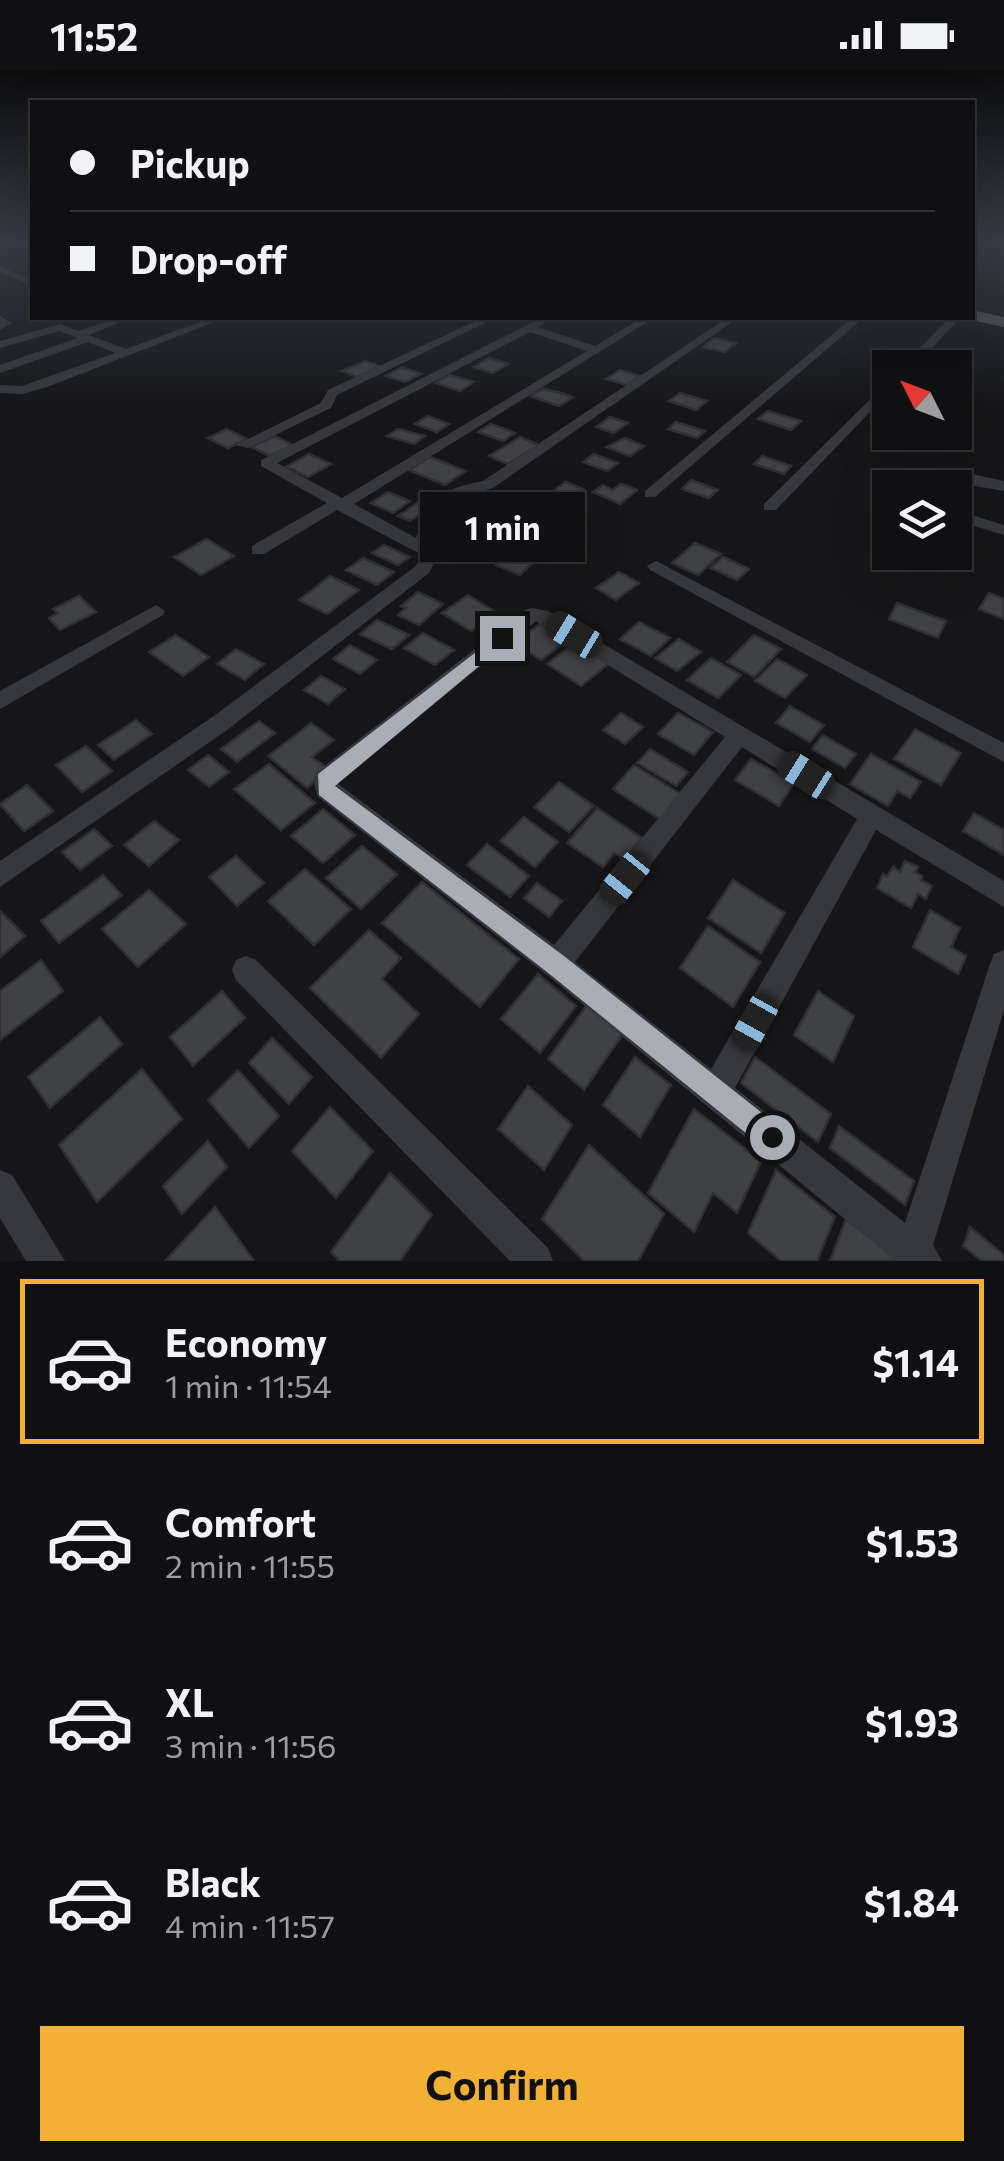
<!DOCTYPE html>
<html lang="en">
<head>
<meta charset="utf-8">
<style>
  body { margin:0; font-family:Commissioner,sans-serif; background:#19191b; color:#f1f3f6; height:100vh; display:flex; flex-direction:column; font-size:38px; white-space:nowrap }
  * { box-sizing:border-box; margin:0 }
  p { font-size:32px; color:#9c9d9f }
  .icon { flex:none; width:55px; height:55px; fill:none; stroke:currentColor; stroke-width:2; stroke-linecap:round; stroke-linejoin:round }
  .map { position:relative; height:1191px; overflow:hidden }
  .drawer { display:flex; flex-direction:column; background:#101012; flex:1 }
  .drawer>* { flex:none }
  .top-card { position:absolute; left:30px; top:30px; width:945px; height:220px; border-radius:0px; box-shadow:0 10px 40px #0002,0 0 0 2px #303032; display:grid; align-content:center; height:220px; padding:0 40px; background:#101012 }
  .needle { width:65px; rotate:312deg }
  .tools { position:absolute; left:872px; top:280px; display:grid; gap:20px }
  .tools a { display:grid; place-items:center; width:100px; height:100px; border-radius:0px; background:#101012; box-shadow:0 10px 40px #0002,0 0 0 2px #303032; font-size:50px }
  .end { position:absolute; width:45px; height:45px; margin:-22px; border:12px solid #a8adb8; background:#111; box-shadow:0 0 0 5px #111 }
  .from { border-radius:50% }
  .bubble { position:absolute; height:70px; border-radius:0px; background:#101012; box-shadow:0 10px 40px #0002,0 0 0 2px #303032; font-size:32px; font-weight:700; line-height:70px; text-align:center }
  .car { position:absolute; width:30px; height:60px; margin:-30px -15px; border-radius:12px; box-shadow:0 0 8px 2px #0007; background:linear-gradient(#222 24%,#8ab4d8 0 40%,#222 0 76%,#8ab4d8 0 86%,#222 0) }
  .top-card b { display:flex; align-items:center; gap:35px; height:95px; font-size:38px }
  .top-card b+b { border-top:2px solid #303032 }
  .top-card i { width:25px; height:25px; background:#f1f3f6 }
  ul { padding:18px 0 0; list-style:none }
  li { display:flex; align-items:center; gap:30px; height:165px; margin:0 20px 15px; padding:0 20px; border:5px solid transparent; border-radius:0px }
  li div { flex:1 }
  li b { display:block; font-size:38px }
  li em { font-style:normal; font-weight:700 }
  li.on { border-color:#f2b134 }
  li>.icon { width:90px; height:90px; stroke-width:1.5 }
  .action { display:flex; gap:20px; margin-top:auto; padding:20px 40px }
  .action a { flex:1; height:115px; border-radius:0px; background:#f2b134; color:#111; font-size:40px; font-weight:700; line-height:115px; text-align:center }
  .status { display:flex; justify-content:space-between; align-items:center; height:70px; padding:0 50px; background:#101012; direction:ltr }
  .status svg { height:28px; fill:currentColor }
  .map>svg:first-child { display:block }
  .building { fill:#404145; stroke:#303034; stroke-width:2.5 }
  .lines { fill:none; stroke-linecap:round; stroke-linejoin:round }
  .street { fill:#37383d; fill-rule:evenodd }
  .primary { fill:#53555c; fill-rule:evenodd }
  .route { fill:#a8adb8 }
</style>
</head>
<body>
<div class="status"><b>11:52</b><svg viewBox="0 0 49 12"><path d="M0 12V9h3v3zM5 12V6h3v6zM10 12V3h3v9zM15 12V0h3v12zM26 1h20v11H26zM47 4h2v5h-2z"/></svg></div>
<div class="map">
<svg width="1004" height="1191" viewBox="0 0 1004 1191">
  <rect width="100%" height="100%" fill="#161618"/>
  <!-- building -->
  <g class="building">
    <polygon points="714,268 736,273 724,282 703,277"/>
    <polygon points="489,288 508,294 493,303 474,297"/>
    <polygon points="365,291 379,296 357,307 342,301"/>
    <polygon points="402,297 421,304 405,312 386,306"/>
    <polygon points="620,300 640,306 627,315 606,309"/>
    <polygon points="449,305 474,312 460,321 436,313"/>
    <polygon points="543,319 558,322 573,327 559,336 531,326"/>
    <polygon points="680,323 707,331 696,340 669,331"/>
    <polygon points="768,341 801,351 791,360 758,349"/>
    <polygon points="428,346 449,354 437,362 415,354"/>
    <polygon points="610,347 628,353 614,363 596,357"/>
    <polygon points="676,352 705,361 697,368 668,359"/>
    <polygon points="491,354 515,363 503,371 478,362"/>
    <polygon points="227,359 247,369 228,378 208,368"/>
    <polygon points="398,359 425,366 414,374 387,366"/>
    <polygon points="275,366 293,375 270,386 251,377"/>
    <polygon points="520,367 539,375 508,394 489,386"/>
    <polygon points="625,368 644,376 630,386 607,377"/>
    <polygon points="309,384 331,394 308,407 286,397"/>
    <polygon points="594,384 618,393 607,401 583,392"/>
    <polygon points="762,386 791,396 784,404 754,394"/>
    <polygon points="430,387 466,401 445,415 409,400"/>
    <polygon points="691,410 718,420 709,428 682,419"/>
    <polygon points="566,412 583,419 562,434 545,427"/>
    <polygon points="621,414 637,420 620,434 593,422 603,415 613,420"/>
    <polygon points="388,422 410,431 393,443 371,433"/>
    <polygon points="419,432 430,437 410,451 398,446"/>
    <polygon points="207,469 234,486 201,505 174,487"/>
    <polygon points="695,473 721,484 698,505 672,493"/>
    <polygon points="384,475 410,487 398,495 372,483"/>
    <polygon points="514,478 538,488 520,505 496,495"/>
    <polygon points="723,487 749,499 737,510 710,498"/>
    <polygon points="363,488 394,502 377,515 346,500"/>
    <polygon points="619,502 639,513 616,530 596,518"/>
    <polygon points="330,506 359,520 327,544 299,530"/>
    <polygon points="418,522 443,534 419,555 398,545 406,538 401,536"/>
    <polygon points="989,523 1004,529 1004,549 979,539"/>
    <polygon points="468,525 497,543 471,561 442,543"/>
    <polygon points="79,526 96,542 60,560 49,548 58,543 53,539"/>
    <polygon points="897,533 946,551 938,568 889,549"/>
    <polygon points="377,550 409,565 392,579 360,564"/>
    <polygon points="639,552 670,568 651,586 620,569"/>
    <polygon points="540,554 566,571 541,590 515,573"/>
    <polygon points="423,563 454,580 435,595 404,578"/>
    <polygon points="176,565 209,587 183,606 149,582"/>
    <polygon points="754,565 781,579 754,607 727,592"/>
    <polygon points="679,569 701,582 677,601 655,588"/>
    <polygon points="578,570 612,591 581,616 547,594"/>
    <polygon points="350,575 377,590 360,604 333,589"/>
    <polygon points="236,579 264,594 245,610 217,594"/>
    <polygon points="711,588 741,605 718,628 687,610"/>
    <polygon points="777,589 807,605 785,628 755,611"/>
    <polygon points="321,606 345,619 328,634 304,620"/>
    <polygon points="790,636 824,655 810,672 776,653"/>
    <polygon points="621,643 643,657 625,674 603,660"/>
    <polygon points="678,643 713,662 694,685 658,664"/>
    <polygon points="136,650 152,664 114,690 98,675"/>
    <polygon points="259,651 275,663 237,692 221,679"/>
    <polygon points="311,653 334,670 312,687 329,700 307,718 268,686"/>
    <polygon points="915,659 961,683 941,715 894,689"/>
    <polygon points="823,665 856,684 845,698 812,679"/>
    <polygon points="86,676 112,701 82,722 56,695"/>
    <polygon points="650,679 688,702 676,716 637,693"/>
    <polygon points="871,684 921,712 910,728 897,721 888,736 850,714"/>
    <polygon points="208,685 229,702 209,717 188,700"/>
    <polygon points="751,689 794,713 779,736 735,710"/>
    <polygon points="269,694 315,733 281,760 234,719"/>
    <polygon points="634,695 681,724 661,750 613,719"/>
    <polygon points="559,712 594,736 569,762 534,737"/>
    <polygon points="27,715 53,741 24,761 0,734"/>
    <polygon points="597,738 642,768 624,790 614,783 603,797 567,773"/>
    <polygon points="323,739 355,765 323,793 291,766"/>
    <polygon points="974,743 1004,760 1004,785 963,761"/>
    <polygon points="524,747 558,772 535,797 500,771"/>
    <polygon points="154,751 179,770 149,796 124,775"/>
    <polygon points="94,759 112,776 80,800 62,782"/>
    <polygon points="487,774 529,806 510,827 467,795"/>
    <polygon points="362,776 397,804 361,839 326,808"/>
    <polygon points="236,786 264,813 237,836 209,807"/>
    <polygon points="905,791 918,797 915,802 922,806 921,810 932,816 926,829 918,824 911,838 877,818 883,804 887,807 893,797 900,802"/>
    <polygon points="305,799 351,839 314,875 268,831"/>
    <polygon points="103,805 122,825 59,873 41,851"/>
    <polygon points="733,810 785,843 761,883 708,848"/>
    <polygon points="422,812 519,889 480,937 382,853"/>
    <polygon points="537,813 562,831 549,847 524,828"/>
    <polygon points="149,820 186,854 138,897 102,859"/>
    <polygon points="930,840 960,858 951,877 966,886 958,904 913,877"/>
    <polygon points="0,841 25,866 0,887"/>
    <polygon points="708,856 760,892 733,937 680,898"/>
    <polygon points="369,860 401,888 382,909 419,944 381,988 310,918"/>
    <polygon points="41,890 63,921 0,970 0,921"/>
    <polygon points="538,904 576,936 540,983 501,949"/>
    <polygon points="222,921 245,948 193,996 170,967"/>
    <polygon points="818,921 854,946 833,992 794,965"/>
    <polygon points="589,932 625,961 584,1020 548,989"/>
    <polygon points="100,947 122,974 50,1038 28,1007"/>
    <polygon points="272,968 312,1007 289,1034 249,993"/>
    <polygon points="635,987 671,1015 640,1067 603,1035"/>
    <polygon points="755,987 831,1044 818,1072 741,1013"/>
    <polygon points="142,999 182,1049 97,1132 59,1075"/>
    <polygon points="238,1000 279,1046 249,1078 208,1030"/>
    <polygon points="528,1016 572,1055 544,1100 498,1059"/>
    <polygon points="330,1037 373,1081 336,1128 292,1081"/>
    <polygon points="694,1039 761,1091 737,1143 713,1123 694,1162 648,1123"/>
    <polygon points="839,1056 914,1111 905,1135 830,1078"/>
    <polygon points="208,1071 227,1097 182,1144 163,1116"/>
    <polygon points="589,1075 664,1144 638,1191 584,1191 542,1149"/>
    <polygon points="776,1100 835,1147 817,1191 781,1191 748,1163"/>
    <polygon points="390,1103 432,1145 400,1191 340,1191 331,1182"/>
    <polygon points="215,1137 254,1191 165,1191"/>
    <polygon points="846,1149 901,1191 830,1191"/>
    <polygon points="970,1157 1004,1185 1004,1191 982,1191 963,1176"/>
  </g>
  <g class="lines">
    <!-- street -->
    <g class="street">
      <polygon points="7,172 18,172 32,177 32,183"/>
      <polygon points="0,196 32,210 32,216 0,202"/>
      <polygon points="0,246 12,253 0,260"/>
      <polygon points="116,248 130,248 89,265 126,279 211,248 225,248 47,317 22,324 0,323 0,315 22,316 115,283 88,272 0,303 0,295 78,268 59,261 0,278 0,271 60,254 79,261"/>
      <polygon points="482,248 495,248 337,325 331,338 248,378 236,375 321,333 328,320"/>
      <path d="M 541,248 L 553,248 L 538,257 L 595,276 L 642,248 L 654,248 L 354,434 L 416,468 C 431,426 440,420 483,411 L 727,248 L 738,248 L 493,418 C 449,429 444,431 430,476 L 439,483 L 429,503 L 227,660 L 0,817 L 0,791 L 211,648 L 416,496 L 422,485 L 337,440 L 264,484 L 252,484 L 252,476 L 327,433 L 261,396 L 261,390 ZM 530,262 L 587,281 L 342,428 L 277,393 Z"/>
      <polygon points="852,248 863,248 655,427 645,427 645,421"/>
      <polygon points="949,248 960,248 913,298 900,298"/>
      <polygon points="890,310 890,321 776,440 764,440 764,434"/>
      <polygon points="972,404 1004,411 1004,421 964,414 960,422 955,424 955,418 948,418 953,407"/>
      <polygon points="955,440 1004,455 1004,465 955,450"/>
      <polygon points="656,491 1004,673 1004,692 650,500 647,496"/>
      <polygon points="156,535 165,541 163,545 0,639 0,621"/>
      <path d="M 532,538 L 548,541 L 1004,811 L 1004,837 L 876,760 L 735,1018 L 905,1153 L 990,894 L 994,884 L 1004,880 L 1004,940 L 933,1175 L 942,1191 L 896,1191 L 546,904 L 318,727 L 313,709 L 317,702 L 525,540 ZM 536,551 L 725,667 L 554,875 L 337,713 ZM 742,677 L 857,749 L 711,999 L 575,892 Z"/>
      <polygon points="246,886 256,890 548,1178 553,1191 510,1191 236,910 232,900 236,890"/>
      <polygon points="0,1100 12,1105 65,1191 26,1191 0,1148"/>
    </g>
    <!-- primary -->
    <polygon class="primary" points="972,240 1004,247 1004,257 966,249 972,248"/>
  </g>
  <!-- sky -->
  <linearGradient id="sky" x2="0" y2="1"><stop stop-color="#0c0c0d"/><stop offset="0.51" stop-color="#363c48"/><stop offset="1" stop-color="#363c48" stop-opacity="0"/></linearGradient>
  <rect width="1004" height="338" fill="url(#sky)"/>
  <!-- route -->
  <polygon class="route" points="502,562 510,568 508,572 335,716 564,886 781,1058 785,1067 781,1077 772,1081 763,1077 547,902 319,725 318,704"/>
</svg>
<div class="tools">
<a><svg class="needle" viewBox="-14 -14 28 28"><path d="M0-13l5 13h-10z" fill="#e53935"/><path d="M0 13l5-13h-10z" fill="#9c9d9f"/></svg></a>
<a><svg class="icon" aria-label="layers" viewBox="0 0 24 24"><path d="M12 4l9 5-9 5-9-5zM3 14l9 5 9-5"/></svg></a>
</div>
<i class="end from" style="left:772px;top:1067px"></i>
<i class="end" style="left:502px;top:568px"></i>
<div class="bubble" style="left:420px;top:422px;width:165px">1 min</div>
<i class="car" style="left:574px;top:565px;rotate:301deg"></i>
<i class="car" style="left:806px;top:705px;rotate:302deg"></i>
<i class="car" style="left:625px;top:808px;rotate:219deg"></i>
<i class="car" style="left:755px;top:952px;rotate:209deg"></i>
<div class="top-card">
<b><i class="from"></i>Pickup</b>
<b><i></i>Drop-off</b>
</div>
</div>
<section class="drawer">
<ul>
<li class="on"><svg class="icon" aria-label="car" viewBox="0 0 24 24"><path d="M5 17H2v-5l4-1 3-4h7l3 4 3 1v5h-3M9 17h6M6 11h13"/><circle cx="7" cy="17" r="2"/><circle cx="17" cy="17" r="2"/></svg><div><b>Economy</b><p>1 min · 11:54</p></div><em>$1.14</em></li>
<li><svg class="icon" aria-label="car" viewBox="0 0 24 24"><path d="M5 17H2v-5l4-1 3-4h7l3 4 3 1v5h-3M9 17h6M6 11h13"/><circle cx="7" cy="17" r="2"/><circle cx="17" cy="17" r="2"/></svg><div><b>Comfort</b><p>2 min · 11:55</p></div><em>$1.53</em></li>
<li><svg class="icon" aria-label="car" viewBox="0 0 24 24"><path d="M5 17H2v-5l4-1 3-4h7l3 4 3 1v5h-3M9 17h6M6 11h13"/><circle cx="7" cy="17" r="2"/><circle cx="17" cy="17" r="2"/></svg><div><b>XL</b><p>3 min · 11:56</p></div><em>$1.93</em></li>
<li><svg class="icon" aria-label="car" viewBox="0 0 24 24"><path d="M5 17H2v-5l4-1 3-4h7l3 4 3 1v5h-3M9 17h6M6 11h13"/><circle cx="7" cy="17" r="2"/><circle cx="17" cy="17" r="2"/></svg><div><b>Black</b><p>4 min · 11:57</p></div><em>$1.84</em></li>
</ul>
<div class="action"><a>Confirm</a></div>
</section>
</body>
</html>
